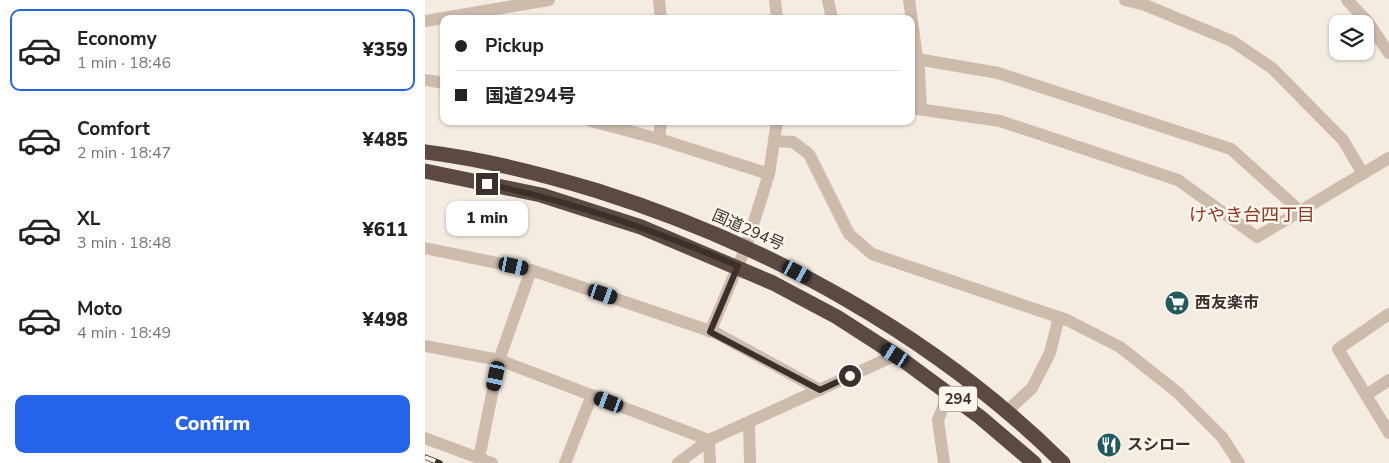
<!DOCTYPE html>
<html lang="en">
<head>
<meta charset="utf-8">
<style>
  body { margin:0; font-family:"Nunito Sans","Noto Sans JP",sans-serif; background:#f2f2f2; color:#222; height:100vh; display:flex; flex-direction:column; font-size:19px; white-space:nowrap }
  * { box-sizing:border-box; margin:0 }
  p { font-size:16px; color:#767676 }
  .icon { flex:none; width:28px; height:28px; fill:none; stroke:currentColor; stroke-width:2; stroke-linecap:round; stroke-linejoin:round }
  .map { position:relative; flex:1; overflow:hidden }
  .details { display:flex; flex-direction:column; background:#fff; width:425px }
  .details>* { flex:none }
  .banner { position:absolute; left:15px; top:15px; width:475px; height:110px; border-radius:10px; box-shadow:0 1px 4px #0004; display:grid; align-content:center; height:110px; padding:0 15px; background:#fff }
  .fabs { position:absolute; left:904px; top:15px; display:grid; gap:10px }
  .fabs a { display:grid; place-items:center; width:45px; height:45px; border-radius:10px; background:#fff; box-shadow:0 1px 4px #0004; font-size:25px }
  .end { position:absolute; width:22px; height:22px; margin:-11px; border:6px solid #3b302b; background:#fff; box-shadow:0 0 0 2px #fff }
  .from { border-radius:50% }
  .bubble { position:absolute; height:35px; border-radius:10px; background:#fff; box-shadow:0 1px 4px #0004; font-size:16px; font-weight:800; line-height:35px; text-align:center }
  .car { position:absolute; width:15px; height:30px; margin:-15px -8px; border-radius:6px; box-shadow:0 0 4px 1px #0007; background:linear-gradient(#222 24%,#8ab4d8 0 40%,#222 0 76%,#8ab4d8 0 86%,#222 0) }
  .banner b { display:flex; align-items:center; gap:18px; height:48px; font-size:19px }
  .banner b+b { border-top:1px solid #e0e0e0 }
  .banner i { width:12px; height:12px; background:#222 }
  ul { padding:9px 0 0; list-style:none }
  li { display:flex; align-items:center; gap:15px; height:82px; margin:0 10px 8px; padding:0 5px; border:2px solid transparent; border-radius:10px }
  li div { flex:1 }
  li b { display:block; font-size:19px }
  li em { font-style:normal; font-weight:800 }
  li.current { border-color:#2563eb }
  li>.icon { width:45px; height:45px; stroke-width:1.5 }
  .action { display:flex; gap:10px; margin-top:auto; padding:10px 15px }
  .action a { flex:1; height:58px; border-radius:10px; background:#2563eb; color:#fff; font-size:20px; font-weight:800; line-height:58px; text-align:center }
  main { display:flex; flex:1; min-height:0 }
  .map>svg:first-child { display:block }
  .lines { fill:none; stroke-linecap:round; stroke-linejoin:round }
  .minor { stroke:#cdbbac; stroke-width:12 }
  .highway { stroke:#5c4a42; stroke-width:15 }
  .rail-casing { stroke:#3b302b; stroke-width:5.5 }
  .rail { stroke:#fbf5ee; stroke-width:4; stroke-dasharray:11; stroke-linecap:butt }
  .route { stroke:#3b302b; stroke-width:6 }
  .labels { text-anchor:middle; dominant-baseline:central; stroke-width:5; stroke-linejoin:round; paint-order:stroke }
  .shield { fill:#fbf5ee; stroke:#756b66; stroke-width:1 }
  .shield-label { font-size:15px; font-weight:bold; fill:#3b302b }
  .street-label { font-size:16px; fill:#3b302b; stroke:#fbf5ee }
  .poi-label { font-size:16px; font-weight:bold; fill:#3b302b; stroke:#fbf5ee; text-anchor:start }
  .neighbourhood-label { font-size:18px; fill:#8c3b22; stroke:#fbf5ee }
</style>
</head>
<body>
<main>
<section class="details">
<ul>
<li class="current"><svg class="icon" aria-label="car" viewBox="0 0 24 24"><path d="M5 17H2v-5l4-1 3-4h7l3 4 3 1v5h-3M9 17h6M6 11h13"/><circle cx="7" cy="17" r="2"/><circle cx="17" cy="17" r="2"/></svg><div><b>Economy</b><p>1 min · 18:46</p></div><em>¥359</em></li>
<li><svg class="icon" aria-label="car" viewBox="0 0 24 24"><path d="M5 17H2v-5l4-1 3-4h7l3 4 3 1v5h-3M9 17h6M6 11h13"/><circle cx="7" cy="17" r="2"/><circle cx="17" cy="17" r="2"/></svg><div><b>Comfort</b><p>2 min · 18:47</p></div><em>¥485</em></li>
<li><svg class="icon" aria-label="car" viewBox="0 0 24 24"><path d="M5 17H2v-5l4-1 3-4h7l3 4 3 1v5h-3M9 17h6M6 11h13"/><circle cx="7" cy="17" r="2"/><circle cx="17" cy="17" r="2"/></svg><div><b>XL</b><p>3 min · 18:48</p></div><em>¥611</em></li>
<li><svg class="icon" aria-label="car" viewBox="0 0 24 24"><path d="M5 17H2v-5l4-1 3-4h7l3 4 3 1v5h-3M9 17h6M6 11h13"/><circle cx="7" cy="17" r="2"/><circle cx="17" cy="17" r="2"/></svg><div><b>Moto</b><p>4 min · 18:49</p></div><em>¥498</em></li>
</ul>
<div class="action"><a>Confirm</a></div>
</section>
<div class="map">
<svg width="964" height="463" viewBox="0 0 964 463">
  <rect width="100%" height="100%" fill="#f4ebe1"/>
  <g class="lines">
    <!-- minor -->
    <g class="minor">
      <polyline points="234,0 236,19"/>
      <polyline points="350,0 352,19"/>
      <polyline points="403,0 407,19"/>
      <polyline points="484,0 494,71 496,108"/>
      <polyline points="700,0 720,5 807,41 847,68 918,140 938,174"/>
      <polyline points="922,0 942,21 964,53"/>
      <polyline points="0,21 124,0"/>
      <polyline points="486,58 573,73 806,149 875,211"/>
      <polyline points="0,80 19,83"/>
      <polyline points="486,108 575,121 753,180 832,237 964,158"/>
      <polyline points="166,121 234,139 344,174"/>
      <polyline points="234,139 236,121"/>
      <polyline points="349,141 368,142 384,154 424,234 447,254 642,320 695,347 752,392 797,437 814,463"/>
      <polyline points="0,248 106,270 291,333 395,390"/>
      <polyline points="964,314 913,349 964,433"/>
      <polyline points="285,332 321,247 344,174 352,121"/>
      <polyline points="0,346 74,360 284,440 285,463"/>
      <polyline points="941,395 964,380"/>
      <polyline points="581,412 607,388 625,353 634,317"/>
      <polyline points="324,423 325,463"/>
      <polyline points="0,438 67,463"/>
      <polyline points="54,458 74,360 106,270"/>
      <polyline points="140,463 167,395"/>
      <polyline points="253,463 284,440 471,355"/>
      <polyline points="519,463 513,420 524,393"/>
    </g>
    <!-- highway -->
    <g class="highway">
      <path d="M 0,152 C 58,159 117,174 173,191 C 344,245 510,336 638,463"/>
      <polyline points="0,171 116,195 216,227 348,283 412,317 471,355 555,417 609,463"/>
    </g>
    <defs>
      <polyline id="rail" points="0,457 15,463"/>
    </defs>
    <!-- rail casing -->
    <use href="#rail" class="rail-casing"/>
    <!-- rail -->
    <use href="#rail" class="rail"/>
  </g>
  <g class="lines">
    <!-- route -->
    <path class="route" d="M 62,184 C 149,202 232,231 313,266 L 285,332 L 395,390 L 425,376"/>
  </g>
  <!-- icons -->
  <defs>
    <symbol id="supermarket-disc" viewBox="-11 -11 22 22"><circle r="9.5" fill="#1f5a5e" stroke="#fbf5ee"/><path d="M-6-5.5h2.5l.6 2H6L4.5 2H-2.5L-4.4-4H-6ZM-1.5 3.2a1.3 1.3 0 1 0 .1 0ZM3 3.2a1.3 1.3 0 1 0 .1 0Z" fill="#fff"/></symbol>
    <symbol id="restaurant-disc" viewBox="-11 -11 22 22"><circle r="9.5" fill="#1f5a5e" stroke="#fbf5ee"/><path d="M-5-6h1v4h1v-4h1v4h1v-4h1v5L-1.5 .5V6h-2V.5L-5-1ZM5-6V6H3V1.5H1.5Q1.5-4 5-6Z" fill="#fff"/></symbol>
  </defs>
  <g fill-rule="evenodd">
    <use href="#supermarket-disc" x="738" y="289" width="28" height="28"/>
    <use href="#restaurant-disc" x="670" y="431" width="28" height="28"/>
  </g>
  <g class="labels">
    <!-- shield labels -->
    <rect class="shield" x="514" y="386.5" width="38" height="25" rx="4"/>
    <g class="shield-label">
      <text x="533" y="399">294</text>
    </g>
    <!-- street labels -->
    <g class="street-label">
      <text transform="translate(323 230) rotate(24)">国道294号</text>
    </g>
    <!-- poi labels -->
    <g class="poi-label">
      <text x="770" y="303">西友楽市</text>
      <text x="702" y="445">スシロー</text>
    </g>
    <!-- neighbourhood labels -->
    <g class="neighbourhood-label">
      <text x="827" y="215">けやき台四丁目</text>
    </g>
  </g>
</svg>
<div class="fabs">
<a><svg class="icon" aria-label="layers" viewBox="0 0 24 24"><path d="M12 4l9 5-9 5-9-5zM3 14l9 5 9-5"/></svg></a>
</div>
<i class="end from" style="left:425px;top:376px"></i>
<i class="end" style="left:62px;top:184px"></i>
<div class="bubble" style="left:21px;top:201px;width:82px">1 min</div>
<i class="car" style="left:89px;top:266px;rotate:102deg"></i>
<i class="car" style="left:372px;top:272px;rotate:118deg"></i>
<i class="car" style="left:178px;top:294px;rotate:109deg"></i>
<i class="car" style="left:470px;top:355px;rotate:303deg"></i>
<i class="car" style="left:71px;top:376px;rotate:192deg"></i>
<i class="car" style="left:184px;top:402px;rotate:291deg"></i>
<div class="banner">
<b><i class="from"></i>Pickup</b>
<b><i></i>国道294号</b>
</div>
</div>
</main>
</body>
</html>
